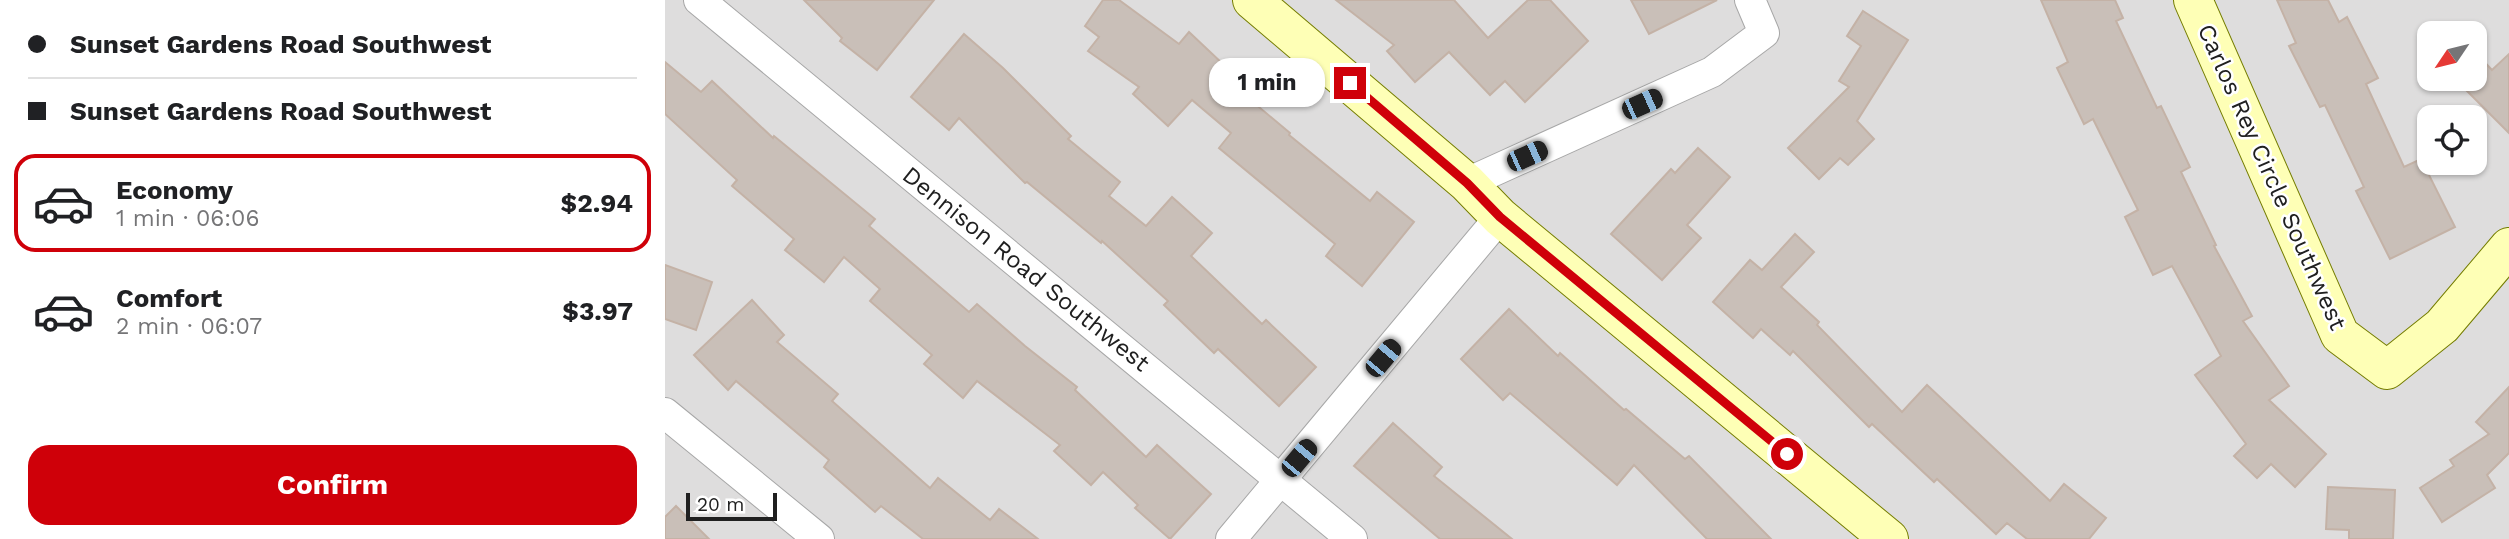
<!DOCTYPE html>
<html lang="en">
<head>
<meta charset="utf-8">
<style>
  body { margin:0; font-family:"Work Sans",sans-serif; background:#f6f6f6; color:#202124; height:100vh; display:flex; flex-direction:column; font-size:26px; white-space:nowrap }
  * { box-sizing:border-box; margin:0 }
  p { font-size:23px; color:#757577 }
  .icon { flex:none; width:38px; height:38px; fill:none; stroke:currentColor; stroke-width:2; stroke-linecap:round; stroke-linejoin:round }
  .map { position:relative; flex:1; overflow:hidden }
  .side { display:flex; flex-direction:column; background:#fff; width:665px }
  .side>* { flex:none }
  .top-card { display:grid; align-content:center; height:154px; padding:0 28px; background:#fff }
  .needle { width:46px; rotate:235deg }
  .buttons { position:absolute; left:1752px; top:21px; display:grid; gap:14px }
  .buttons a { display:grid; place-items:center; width:70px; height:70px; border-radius:14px; background:#fff; box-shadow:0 2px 5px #0004; font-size:35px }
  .scale { position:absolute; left:21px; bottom:18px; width:91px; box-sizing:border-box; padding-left:7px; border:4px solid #202020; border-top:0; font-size:19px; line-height:24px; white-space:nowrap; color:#202020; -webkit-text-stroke:5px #fff; paint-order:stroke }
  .end { position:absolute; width:32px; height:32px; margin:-16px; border:9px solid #cf0009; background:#fff; box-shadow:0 0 0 4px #fff }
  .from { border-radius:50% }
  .bubble { position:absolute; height:49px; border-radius:21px; background:#fff; box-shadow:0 2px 5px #0004; font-size:23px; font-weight:700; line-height:49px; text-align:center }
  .car { position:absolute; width:21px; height:42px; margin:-21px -10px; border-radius:9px; box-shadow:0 0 5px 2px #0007; background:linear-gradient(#222 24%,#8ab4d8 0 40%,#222 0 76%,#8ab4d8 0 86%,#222 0) }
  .top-card b { display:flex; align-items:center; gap:24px; height:66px; font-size:26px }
  .top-card b+b { border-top:2px solid #e0e0e0 }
  .top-card i { width:18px; height:18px; background:#202124 }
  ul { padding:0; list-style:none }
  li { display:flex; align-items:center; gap:21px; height:98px; margin:0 14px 10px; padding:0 14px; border:4px solid transparent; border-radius:21px }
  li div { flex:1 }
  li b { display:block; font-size:26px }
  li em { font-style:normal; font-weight:700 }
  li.current { border-color:#cf0009 }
  li>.icon { width:63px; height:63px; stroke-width:1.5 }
  .button { display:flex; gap:14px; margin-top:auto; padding:14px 28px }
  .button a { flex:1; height:80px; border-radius:21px; background:#cf0009; color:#fff; font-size:28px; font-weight:700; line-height:80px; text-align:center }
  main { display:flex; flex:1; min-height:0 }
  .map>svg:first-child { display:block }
  .residential { fill:#dedddd; fill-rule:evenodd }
  .building { fill:#c9bfb8; stroke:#c4b2a6; stroke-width:2 }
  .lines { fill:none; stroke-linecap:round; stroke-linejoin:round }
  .street-casing { stroke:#a7a7a7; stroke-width:32 }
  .secondary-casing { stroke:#757d00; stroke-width:40 }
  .street { stroke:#fff; stroke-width:30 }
  .secondary { stroke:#feffb6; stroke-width:38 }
  .route { stroke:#cf0009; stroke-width:9 }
  .labels { text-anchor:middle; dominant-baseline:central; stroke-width:5; stroke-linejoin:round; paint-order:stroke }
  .street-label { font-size:24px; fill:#202020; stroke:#fff }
</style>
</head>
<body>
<main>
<section class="side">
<div class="top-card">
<b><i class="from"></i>Sunset Gardens Road Southwest</b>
<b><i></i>Sunset Gardens Road Southwest</b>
</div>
<ul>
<li class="current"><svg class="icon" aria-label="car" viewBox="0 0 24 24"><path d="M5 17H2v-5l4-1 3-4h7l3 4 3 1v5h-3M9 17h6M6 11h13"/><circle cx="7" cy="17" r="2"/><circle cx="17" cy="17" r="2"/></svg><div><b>Economy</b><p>1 min · 06:06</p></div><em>$2.94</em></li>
<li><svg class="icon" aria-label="car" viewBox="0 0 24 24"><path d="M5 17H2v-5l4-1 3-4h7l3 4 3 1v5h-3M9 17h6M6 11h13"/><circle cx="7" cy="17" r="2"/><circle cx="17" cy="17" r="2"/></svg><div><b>Comfort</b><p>2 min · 06:07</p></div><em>$3.97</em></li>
</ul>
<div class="button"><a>Confirm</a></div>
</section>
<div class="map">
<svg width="1844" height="539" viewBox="0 0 1844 539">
  <rect width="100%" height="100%" fill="#f1ede5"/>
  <!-- residential -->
  <path class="residential" d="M 0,0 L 1844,0 L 1844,539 L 0,539 ZM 1764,33 L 1810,33 L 1810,79 L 1764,79 ZM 1764,117 L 1810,117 L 1810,163 L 1764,163 Z"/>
  <!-- building -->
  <g class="building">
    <polygon points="139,0 269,0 212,70 175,41 177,38"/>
    <polygon points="438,0 454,0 514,44 524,32 559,65 552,72 625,133 624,135 705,201 712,192 749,222 697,286 661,256 670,244 554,148 566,133 527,100 503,126 468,94 474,87 423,51 434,37 420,26"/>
    <polygon points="671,0 789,0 823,38 863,0 885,0 923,41 860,102 840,81 825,95 784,52 750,82 722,51 729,45"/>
    <polygon points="966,0 1052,0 984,34"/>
    <polygon points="1376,0 1450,0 1458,18 1451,21 1492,108 1496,106 1525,167 1516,172 1551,245 1549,246 1587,316 1578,321 1624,386 1604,400 1661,454 1630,487 1606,464 1592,478 1569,456 1581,444 1530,375 1556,356 1507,266 1488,275 1460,217 1473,210 1428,119 1419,124 1392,68 1403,62"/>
    <polygon points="1612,0 1663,0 1674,22 1682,17 1713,78 1701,84 1739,167 1756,159 1790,227 1725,259 1691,191 1699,187 1660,105 1655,107 1624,46 1631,43"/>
    <polygon points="1198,11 1243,40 1192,121 1209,139 1183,165 1175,158 1154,179 1123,148 1184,87 1174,81 1196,46 1182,36"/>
    <polygon points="299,34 338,68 406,136 403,139 455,182 444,196 481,226 507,197 547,233 526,256 597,324 601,320 651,367 614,406 553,349 549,353 499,305 503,301 437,241 436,243 362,182 360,183 294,118 284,130 246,97"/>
    <polygon points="1810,52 1827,70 1844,54 1844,133 1790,79 1810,79"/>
    <polygon points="0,62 36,92 47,81 108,138 109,136 210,219 204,226 304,312 312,304 360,346 412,387 410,390 481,457 492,445 546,494 505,539 470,508 473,505 438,472 426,485 389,451 395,445 312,381 298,398 259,364 267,355 205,301 215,289 179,257 159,282 120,250 129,239 67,186 72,180 0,114"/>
    <polygon points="1033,148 1065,177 1022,225 1036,238 997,280 946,234 1006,169 1010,173"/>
    <polygon points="1130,234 1149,252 1116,287 1154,322 1152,325 1237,412 1262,385 1385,501 1399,484 1441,518 1424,539 1362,539 1342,523 1331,534 1272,479 1269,482 1207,424 1204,427 1128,351 1125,355 1096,329 1088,338 1048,302 1085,260 1097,270"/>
    <polygon points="0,265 47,282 31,330 0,319"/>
    <polygon points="87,300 119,335 112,342 173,394 167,401 265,488 273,478 325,520 334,509 373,539 258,539 216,506 210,512 159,467 164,460 71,381 63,390 29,355"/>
    <polygon points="844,309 893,356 895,353 959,410 961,409 1020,459 1024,456 1106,539 1042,539 969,465 952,485 845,393 838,400 796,359"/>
    <polygon points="1844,387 1844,453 1822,475 1830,488 1777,522 1755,488 1789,466 1785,460 1824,434 1811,422"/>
    <polygon points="728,423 777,467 769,476 847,539 775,539 689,466"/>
    <polygon points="1663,487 1730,490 1728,539 1684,539 1684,530 1661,529"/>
    <polygon points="11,506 44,539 0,539 0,517"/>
  </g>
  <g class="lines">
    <defs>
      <g id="street">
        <polyline points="34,0 687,539"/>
        <polyline points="802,183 1047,72 1099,33 1085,0"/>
        <polyline points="0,413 154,539"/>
        <polyline points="566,539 835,217"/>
      </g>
      <g id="secondary">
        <polyline points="587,0 802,183 835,217 1224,539"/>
        <polyline points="1528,0 1675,335 1722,370 1777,326 1844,247"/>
      </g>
    </defs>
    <!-- street casing -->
    <use href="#street" class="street-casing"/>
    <!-- secondary casing -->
    <use href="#secondary" class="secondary-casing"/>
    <!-- street -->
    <use href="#street" class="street"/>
    <!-- secondary -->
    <use href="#secondary" class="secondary"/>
  </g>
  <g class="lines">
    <!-- route -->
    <polyline class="route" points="685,83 802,183 835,217 1122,454"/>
  </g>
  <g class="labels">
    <!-- street labels -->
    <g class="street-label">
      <text transform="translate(1607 177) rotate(66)">Carlos Rey Circle Southwest</text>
      <text transform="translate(361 269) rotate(39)">Dennison Road Southwest</text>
    </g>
  </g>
</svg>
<div class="buttons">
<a><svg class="needle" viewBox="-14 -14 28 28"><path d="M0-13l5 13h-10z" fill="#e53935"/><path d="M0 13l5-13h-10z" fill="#757577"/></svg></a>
<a><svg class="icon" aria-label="locate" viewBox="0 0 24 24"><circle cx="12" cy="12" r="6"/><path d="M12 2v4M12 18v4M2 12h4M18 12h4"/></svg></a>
</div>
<div class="scale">20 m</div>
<i class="end from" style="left:1122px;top:454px"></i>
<i class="end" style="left:685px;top:83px"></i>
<div class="bubble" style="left:544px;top:58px;width:116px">1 min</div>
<i class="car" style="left:977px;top:104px;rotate:66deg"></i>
<i class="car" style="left:862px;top:156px;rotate:66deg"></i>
<i class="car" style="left:718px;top:358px;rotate:40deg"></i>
<i class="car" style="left:634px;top:458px;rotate:40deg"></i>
</div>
</main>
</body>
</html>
